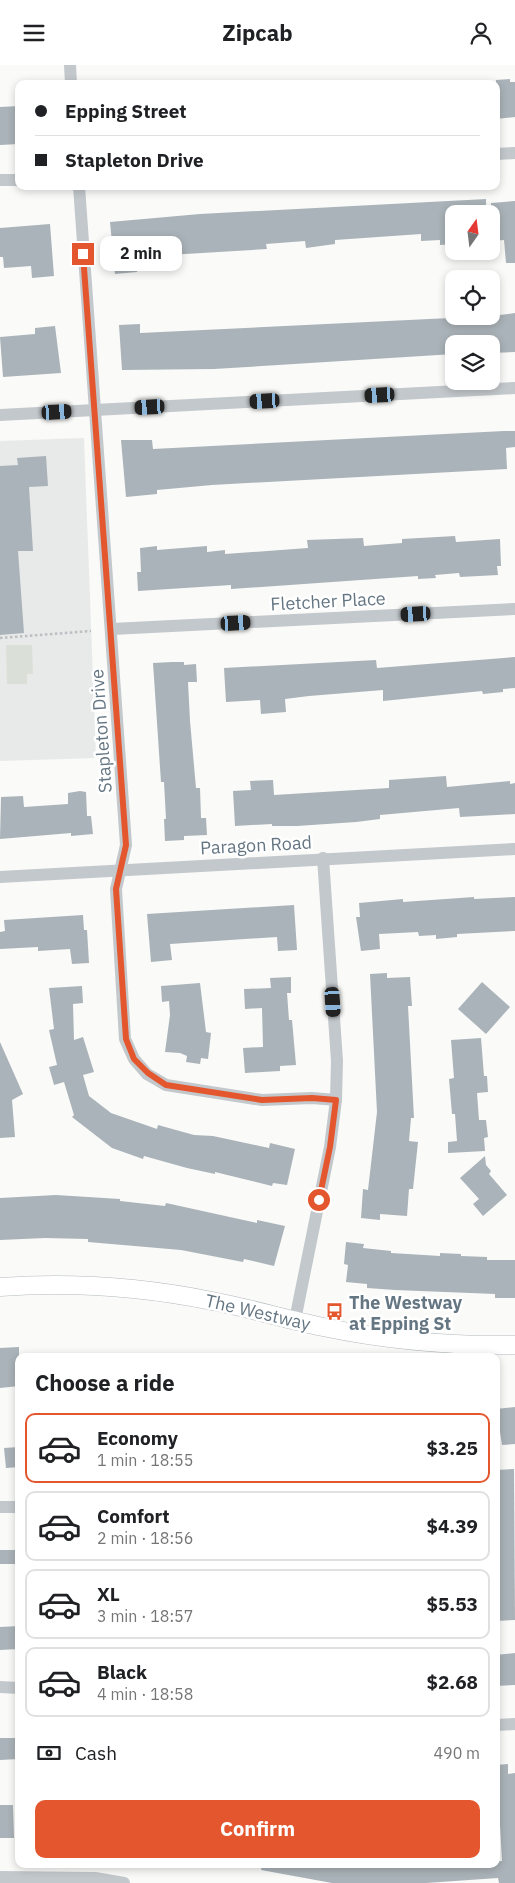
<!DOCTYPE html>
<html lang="en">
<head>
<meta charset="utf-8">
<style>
  body { margin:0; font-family:"IBM Plex Sans",sans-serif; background:#f2f2f2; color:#202124; height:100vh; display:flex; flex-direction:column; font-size:19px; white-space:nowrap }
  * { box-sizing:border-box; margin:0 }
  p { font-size:16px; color:#757577 }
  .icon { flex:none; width:28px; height:28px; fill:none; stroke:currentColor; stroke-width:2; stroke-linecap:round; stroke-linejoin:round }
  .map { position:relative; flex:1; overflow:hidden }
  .panel { position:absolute; left:15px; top:1288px; width:485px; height:515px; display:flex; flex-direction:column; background:#fff; border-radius:10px; box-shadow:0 2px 8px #0003 }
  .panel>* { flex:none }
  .hud { position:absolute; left:15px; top:15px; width:485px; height:110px; border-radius:10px; box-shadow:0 2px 8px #0003; display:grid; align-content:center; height:110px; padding:0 20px; background:#fff }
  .needle { width:32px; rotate:14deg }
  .tools { position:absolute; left:445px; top:140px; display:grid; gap:10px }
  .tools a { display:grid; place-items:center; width:55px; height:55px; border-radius:10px; background:#fff; box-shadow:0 2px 8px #0003; font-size:25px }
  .end { position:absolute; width:22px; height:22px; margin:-11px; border:6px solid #e4572e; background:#fff; box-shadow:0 0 0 2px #fff }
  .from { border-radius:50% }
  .bubble { position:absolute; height:35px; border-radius:10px; background:#fff; box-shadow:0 2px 8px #0003; font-size:16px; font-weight:800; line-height:35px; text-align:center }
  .car { position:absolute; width:15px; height:30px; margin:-15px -8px; border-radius:6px; box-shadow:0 0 4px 1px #0007; background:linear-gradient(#222 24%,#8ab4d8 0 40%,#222 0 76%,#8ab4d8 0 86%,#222 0) }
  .hud b { display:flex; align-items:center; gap:18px; height:48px; font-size:19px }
  .hud b+b { border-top:1px solid #e0e0e0 }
  .hud i { width:12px; height:12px; background:#202124 }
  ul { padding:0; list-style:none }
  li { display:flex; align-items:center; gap:15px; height:70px; margin:0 10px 8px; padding:0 10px; border:2px solid #e0e0e0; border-radius:10px }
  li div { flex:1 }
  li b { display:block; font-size:19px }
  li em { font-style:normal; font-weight:800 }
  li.on { border-color:#e4572e }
  li>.icon { width:45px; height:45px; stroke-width:1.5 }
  h2 { padding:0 20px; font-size:22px; line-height:60px }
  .pay { display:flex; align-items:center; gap:12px; height:55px; padding:0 20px; font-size:19px }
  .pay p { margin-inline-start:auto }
  .button { display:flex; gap:10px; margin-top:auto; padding:10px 20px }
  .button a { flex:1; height:58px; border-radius:10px; background:#e4572e; color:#fff; font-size:20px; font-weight:800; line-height:58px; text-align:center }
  header { display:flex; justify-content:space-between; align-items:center; height:65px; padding:0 20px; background:#fff; font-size:22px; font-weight:800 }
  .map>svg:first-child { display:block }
  .built { fill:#e8e9e9 }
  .green { fill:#dadfd7 }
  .building { fill:#aab3b9 }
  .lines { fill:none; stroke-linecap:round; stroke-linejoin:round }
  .secondary-casing { stroke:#b3babf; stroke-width:19 }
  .path { stroke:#bbbfc2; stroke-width:2.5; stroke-dasharray:2.5 2.5; stroke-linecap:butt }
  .minor { stroke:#c3c8cc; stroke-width:12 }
  .secondary { stroke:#fff; stroke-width:18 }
  .route { stroke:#e4572e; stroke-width:6 }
  .labels { text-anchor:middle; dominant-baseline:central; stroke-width:5; stroke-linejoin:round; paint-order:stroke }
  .street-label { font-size:18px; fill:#657683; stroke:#fff }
  .poi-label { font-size:18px; font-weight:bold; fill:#657683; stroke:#fff; text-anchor:start }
</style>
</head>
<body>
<header><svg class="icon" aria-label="menu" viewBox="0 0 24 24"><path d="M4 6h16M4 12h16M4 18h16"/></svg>Zipcab<svg class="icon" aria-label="person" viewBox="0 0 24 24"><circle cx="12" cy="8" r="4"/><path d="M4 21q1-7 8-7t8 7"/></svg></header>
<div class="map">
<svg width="515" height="1818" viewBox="0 0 515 1818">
  <rect width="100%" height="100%" fill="#fafaf8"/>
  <!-- built -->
  <polygon class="built" points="84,373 96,693 0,696 0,376"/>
  <!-- green -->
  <polygon class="green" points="6,580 32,580 33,609 27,609 27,619 7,619"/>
  <!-- building -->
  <g class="building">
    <polygon points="510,14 510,17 515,17 515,52 496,54 496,15"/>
    <polygon points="19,41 19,79 0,80 0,42"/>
    <polygon points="486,134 486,149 454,149 454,179 440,180 440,175 421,176 421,169 335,175 335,179 306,183 305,176 266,179 267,184 136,192 137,207 115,209 110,157 200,149"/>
    <polygon points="515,136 515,198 506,198 504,175 491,176 491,138"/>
    <polygon points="50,159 54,211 32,213 31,201 4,203 3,192 0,192 0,163"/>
    <polygon points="515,248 515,287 491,288 491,279 454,279 454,289 214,304 122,305 119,260 140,259 140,268 491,251"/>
    <polygon points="55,261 61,308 3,312 0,272 35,269 35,263"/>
    <polygon points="504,366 515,366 515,382 506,383 507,404 212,420 157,425 157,429 126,432 121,375 152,375 153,384"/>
    <polygon points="46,391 48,421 29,422 33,486 18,486 24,568 0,570 0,401 18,400 17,393"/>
    <polygon points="455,471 456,477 500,474 501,501 497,501 498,510 460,512 459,508 435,510 436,513 418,514 418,511 231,524 231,520 138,526 137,507 141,507 140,483 157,481 157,485 207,481 207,487 225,485 225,489 308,483 307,475 363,473 364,481 402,478 402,474"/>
    <polygon points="515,592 515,623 503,624 503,627 483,629 482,626 383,636 383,625 309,631 285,634 286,647 261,649 260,635 226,637 224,603 376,595 377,603"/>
    <polygon points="172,597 184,597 184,600 196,599 197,617 188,617 190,656 196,723 200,723 201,753 206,753 207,770 184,771 184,775 165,776 164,754 166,754 164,717 161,717 153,598"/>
    <polygon points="446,711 447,722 510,716 510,719 515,718 515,749 460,752 459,743 380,750 380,754 356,757 297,761 272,761 272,759 235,761 233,726 251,725 250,716 273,715 274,730 389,723 389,715"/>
    <polygon points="80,726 86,727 87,751 91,751 93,769 71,771 71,768 0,774 1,732 23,731 24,742 68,739 68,728"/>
    <polygon points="474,832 474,834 515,832 515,866 457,869 457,872 436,874 436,870 419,871 418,867 379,869 380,884 361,886 356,852 360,852 359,838 403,834 403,837"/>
    <polygon points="294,840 297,885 278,886 277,872 170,879 172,895 151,897 147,849"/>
    <polygon points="83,850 84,865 87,865 89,898 72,899 70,884 38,886 38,882 0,884 0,867 5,866 4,855"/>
    <polygon points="387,908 387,913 410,912 412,941 408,941 414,1053 411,1053 409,1076 418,1077 413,1124 409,1124 407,1151 380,1149 380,1155 361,1153 363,1124 368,1125 377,1047 370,909"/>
    <polygon points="291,912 291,928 287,928 289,955 292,955 296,1000 280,1001 280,1006 245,1008 243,983 263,982 262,943 245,944 244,924 271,923 270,913"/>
    <polygon points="482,917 510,942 486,969 458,944"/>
    <polygon points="200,918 206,967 211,968 208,994 201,993 200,999 186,997 187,991 180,988 165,987 170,950 169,936 162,937 161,921"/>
    <polygon points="82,921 83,938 73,939 74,975 83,972 94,1007 83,1010 89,1031 111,1048 157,1064 158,1060 194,1070 213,1071 269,1083 270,1078 295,1084 287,1120 273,1118 272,1121 215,1107 215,1109 187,1103 144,1091 143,1094 112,1083 72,1052 74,1050 64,1017 54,1020 49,1002 57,1000 49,965 54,964 49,923"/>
    <polygon points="481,973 484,1011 487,1011 488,1027 477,1028 479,1055 486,1055 488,1072 484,1073 485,1086 448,1088 448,1077 457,1076 455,1049 452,1049 449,1014 454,1013 451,975"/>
    <polygon points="0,977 23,1029 12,1035 15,1072 0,1073"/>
    <polygon points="485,1091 486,1100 491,1106 489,1109 507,1130 483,1151 473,1139 479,1134 460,1113"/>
    <polygon points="56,1130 120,1134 120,1136 165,1141 166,1138 257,1158 257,1155 285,1161 274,1201 244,1194 243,1197 181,1185 88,1177 88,1174 45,1173 0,1175 0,1133"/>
    <polygon points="346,1177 364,1179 363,1183 391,1186 391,1188 440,1191 440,1188 461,1189 461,1191 487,1192 487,1195 515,1195 515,1233 495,1233 495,1229 395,1225 367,1223 367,1219 346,1217 348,1200 344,1199"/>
    <polygon points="19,1282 19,1321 0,1323 0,1283"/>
    <polygon points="515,1342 515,1379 502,1380 500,1367 496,1367 496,1344"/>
    <polygon points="19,1382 19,1402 6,1403 4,1383"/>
    <polygon points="514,1404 515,1555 496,1556 496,1405"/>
    <rect x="0" y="1485" width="19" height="14"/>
    <polygon points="19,1561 19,1584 0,1585 0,1562"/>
    <polygon points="515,1588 515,1620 496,1621 496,1590"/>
    <polygon points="0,1673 19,1673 19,1694 0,1695"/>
    <polygon points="508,1699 508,1709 515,1708 515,1818 499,1818 498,1813 426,1818 332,1818 261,1805 262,1799 497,1799 497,1796 502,1796 499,1741 496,1741 496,1700"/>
    <polygon points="0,1740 13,1740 14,1773 0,1773"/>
  </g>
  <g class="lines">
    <defs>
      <path id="secondary" d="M 0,1222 C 70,1217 143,1222 212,1236 C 249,1243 285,1254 323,1262 C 385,1275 451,1281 515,1280"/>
    </defs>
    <!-- secondary casing -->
    <use href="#secondary" class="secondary-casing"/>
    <!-- path -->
    <polyline class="path" points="0,573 91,566"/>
    <!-- minor -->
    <g class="minor">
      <polyline points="70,0 71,19"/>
      <polyline points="496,89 515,88"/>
      <polyline points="0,115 19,115"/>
      <polyline points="79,121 126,780 116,824 125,974 134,994 147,1009 166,1020 262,1035 312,1033 336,1035"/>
      <polyline points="0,350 515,323"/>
      <polyline points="112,564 515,544"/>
      <polyline points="0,812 515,784"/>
      <polyline points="295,1255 330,1082 336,1035 337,996 323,793"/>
      <polyline points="0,1442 19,1442"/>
      <polyline points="0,1622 19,1623"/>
      <polyline points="496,1660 515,1659"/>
      <polyline points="0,1812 95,1813 124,1818"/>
    </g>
    <!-- secondary -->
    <use href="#secondary" class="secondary"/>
  </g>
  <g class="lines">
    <!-- route -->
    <polyline class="route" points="83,189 126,780 116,824 126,974 134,994 148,1008 166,1020 262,1035 312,1033 336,1035 330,1082 319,1135"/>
  </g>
  <!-- icons -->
  <defs>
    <symbol id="bus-bare" viewBox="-9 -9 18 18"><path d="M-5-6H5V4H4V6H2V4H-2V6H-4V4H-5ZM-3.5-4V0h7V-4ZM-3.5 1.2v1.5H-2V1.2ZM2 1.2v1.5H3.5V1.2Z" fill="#e4572e" stroke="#fff" stroke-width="2.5" paint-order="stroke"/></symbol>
  </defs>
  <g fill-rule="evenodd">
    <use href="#bus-bare" x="322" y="1234" width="25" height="25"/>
  </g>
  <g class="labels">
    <!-- street labels -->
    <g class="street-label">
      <text transform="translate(328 536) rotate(-3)">Fletcher Place</text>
      <text transform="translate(101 666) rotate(-94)">Stapleton Drive</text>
      <text transform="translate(256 780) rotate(-3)">Paragon Road</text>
      <text transform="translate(258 1247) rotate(13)">The Westway</text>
    </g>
    <!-- poi labels -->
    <g class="poi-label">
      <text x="349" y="1237">The Westway<tspan x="349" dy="21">at Epping St</tspan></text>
    </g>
  </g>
</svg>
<div class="tools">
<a><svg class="needle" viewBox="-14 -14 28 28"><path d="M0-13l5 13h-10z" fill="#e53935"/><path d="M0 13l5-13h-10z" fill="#757577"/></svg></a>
<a><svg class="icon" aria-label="locate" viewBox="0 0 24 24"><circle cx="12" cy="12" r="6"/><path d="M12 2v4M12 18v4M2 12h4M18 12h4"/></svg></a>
<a><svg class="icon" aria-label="layers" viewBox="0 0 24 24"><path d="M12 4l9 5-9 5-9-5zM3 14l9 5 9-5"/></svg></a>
</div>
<i class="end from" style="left:319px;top:1135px"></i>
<i class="end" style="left:83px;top:189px"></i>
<div class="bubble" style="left:100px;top:171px;width:82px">2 min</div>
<i class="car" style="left:380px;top:330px;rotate:267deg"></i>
<i class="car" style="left:265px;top:336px;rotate:267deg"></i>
<i class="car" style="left:150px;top:342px;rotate:267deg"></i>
<i class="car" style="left:57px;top:347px;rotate:87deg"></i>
<i class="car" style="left:416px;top:549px;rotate:267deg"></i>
<i class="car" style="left:236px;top:558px;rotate:87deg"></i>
<i class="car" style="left:333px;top:937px;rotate:176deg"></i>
<div class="hud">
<b><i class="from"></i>Epping Street</b>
<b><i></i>Stapleton Drive</b>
</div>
<section class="panel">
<h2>Choose a ride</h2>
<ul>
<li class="on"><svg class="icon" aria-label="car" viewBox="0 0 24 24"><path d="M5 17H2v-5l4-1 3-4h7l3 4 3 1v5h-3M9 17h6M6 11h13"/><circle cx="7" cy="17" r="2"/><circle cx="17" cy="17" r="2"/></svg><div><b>Economy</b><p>1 min · 18:55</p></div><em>$3.25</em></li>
<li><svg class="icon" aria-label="car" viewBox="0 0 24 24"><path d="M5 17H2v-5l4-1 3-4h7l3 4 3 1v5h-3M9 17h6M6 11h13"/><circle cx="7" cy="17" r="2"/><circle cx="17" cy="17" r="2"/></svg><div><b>Comfort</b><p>2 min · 18:56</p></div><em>$4.39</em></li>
<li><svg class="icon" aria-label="car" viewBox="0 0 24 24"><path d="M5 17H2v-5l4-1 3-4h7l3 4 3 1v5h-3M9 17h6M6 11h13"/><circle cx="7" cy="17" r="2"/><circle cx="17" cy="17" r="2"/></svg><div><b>XL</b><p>3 min · 18:57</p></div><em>$5.53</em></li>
<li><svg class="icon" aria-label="car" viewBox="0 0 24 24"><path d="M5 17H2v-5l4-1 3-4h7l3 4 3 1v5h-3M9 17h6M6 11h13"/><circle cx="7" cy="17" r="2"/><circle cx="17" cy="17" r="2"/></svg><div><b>Black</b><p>4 min · 18:58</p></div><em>$2.68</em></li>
</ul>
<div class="pay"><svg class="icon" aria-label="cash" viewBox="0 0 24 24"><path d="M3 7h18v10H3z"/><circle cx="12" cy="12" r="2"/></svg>Cash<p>490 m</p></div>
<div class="button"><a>Confirm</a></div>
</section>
</div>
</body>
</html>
